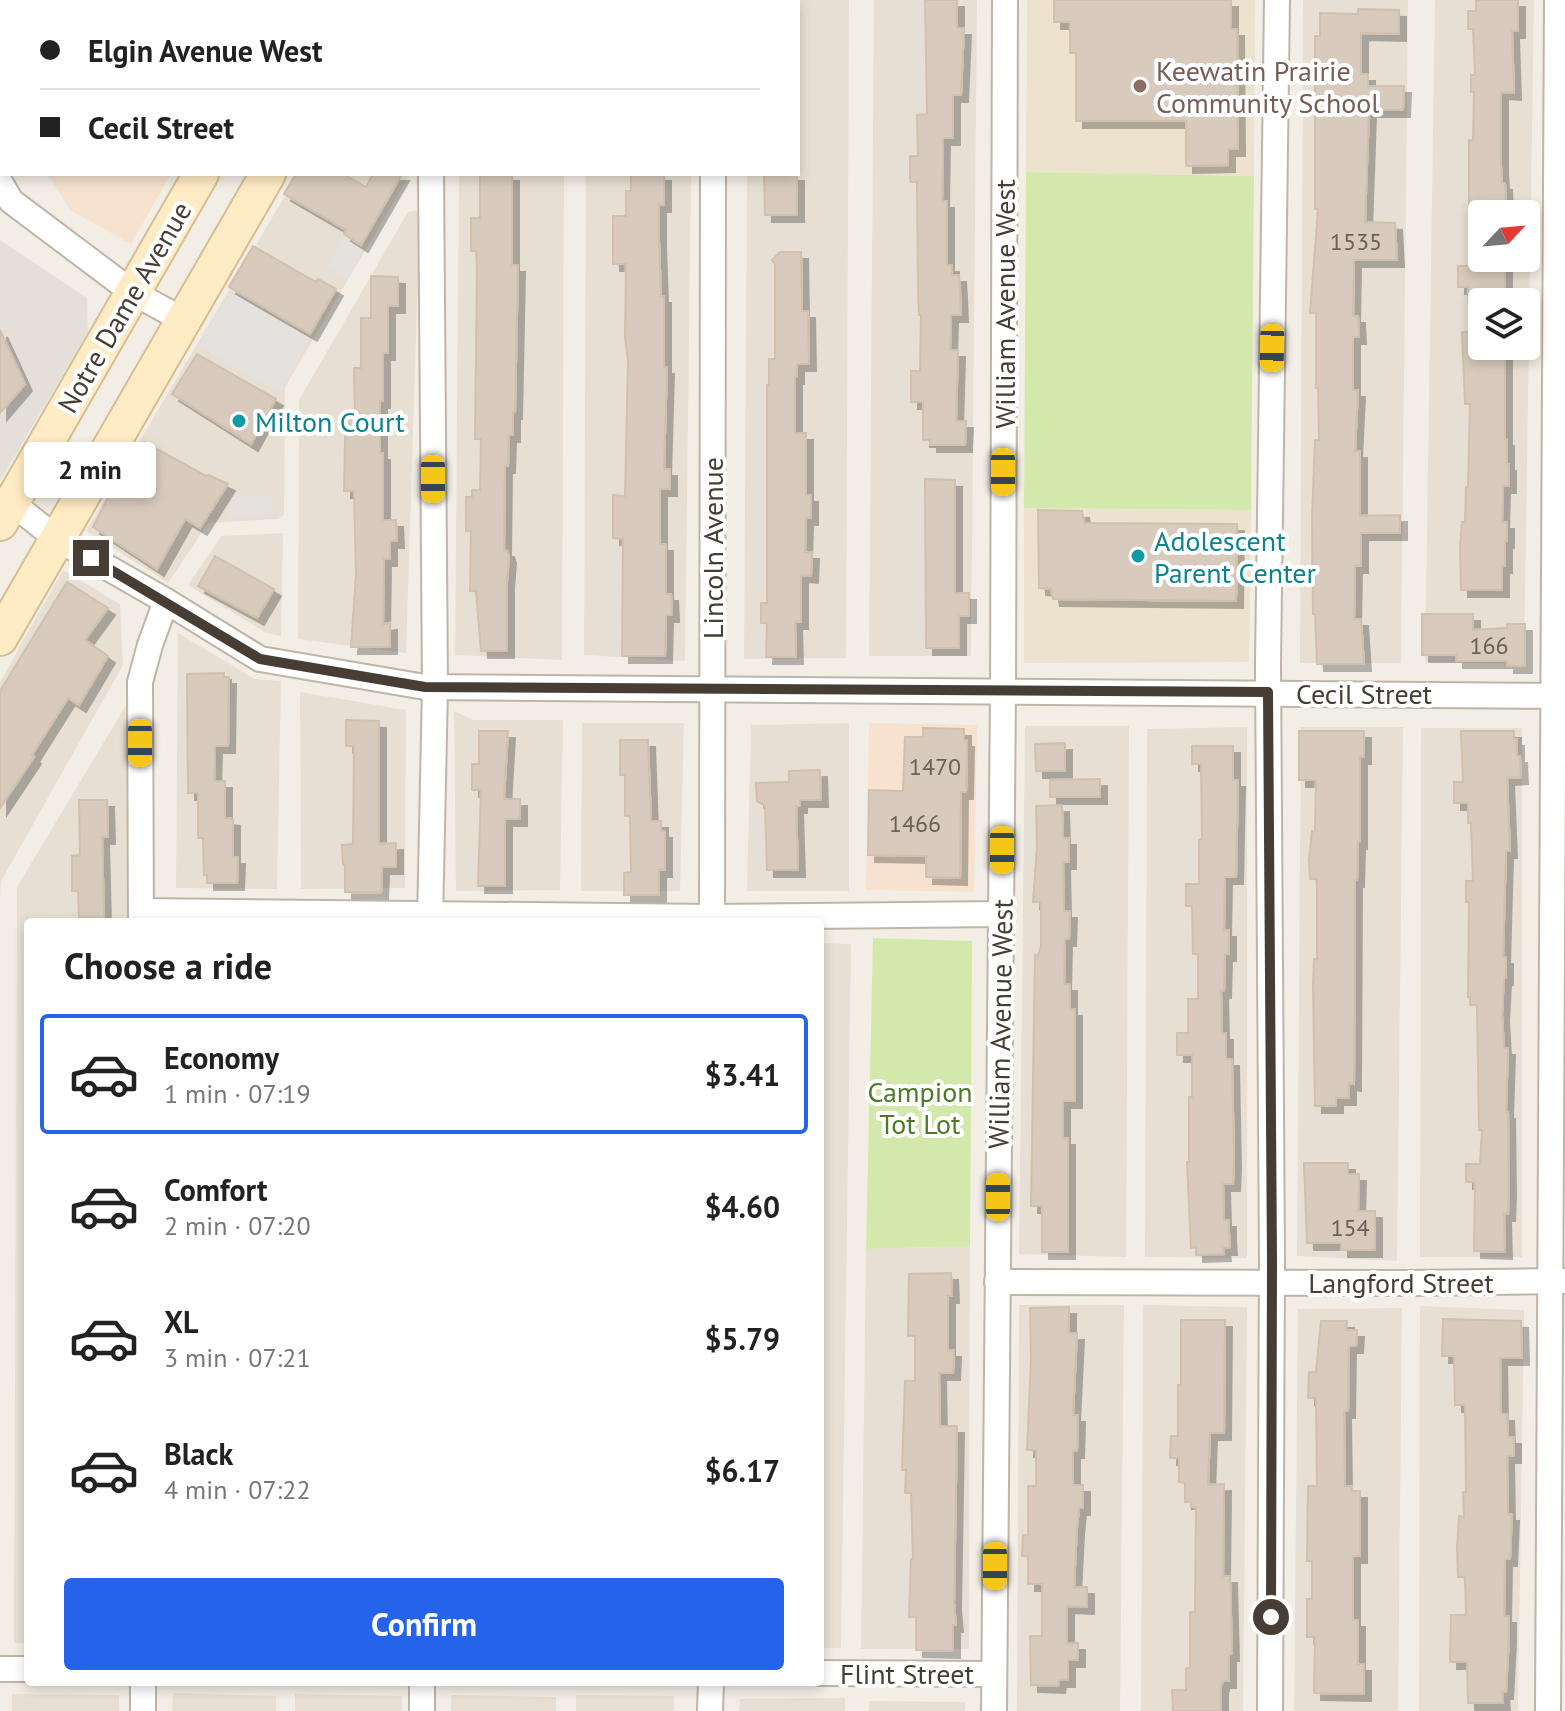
<!DOCTYPE html>
<html lang="en">
<head>
<meta charset="utf-8">
<style>
  body { margin:0; font-family:"PT Sans",sans-serif; background:#f6f6f6; color:#222; height:100vh; display:flex; flex-direction:column; font-size:30px; white-space:nowrap }
  * { box-sizing:border-box; margin:0 }
  p { font-size:26px; color:#767676 }
  .icon { flex:none; width:44px; height:44px; fill:none; stroke:currentColor; stroke-width:2; stroke-linecap:round; stroke-linejoin:round }
  .map { position:relative; flex:1; overflow:hidden }
  .drawer { position:absolute; left:24px; top:918px; width:800px; height:768px; display:flex; flex-direction:column; background:#fff; border-radius:8px; box-shadow:0 4px 12px #0003 }
  .drawer>* { flex:none }
  .guide { position:absolute; left:0px; top:0px; width:800px; height:176px; box-shadow:0 4px 12px #0003; display:grid; align-content:center; height:176px; padding:0 40px; background:#fff }
  .needle { width:52px; rotate:64deg }
  .fabs { position:absolute; left:1468px; top:200px; display:grid; gap:16px }
  .fabs a { display:grid; place-items:center; width:72px; height:72px; border-radius:8px; background:#fff; box-shadow:0 4px 12px #0003; font-size:40px }
  .end { position:absolute; width:36px; height:36px; margin:-18px; border:10px solid #463e34; background:#fff; box-shadow:0 0 0 4px #fff }
  .from { border-radius:50% }
  .bubble { position:absolute; height:56px; border-radius:8px; background:#fff; box-shadow:0 4px 12px #0003; font-size:26px; font-weight:800; line-height:56px; text-align:center }
  .car { position:absolute; width:24px; height:48px; margin:-24px -12px; border-radius:10px; box-shadow:0 0 6px 2px #0007; background:linear-gradient(#f5c518 24%,#345 0 40%,#f5c518 0 76%,#345 0 86%,#f5c518 0) }
  .guide b { display:flex; align-items:center; gap:28px; height:76px; font-size:30px }
  .guide b+b { border-top:2px solid #e0e0e0 }
  .guide i { width:20px; height:20px; background:#222 }
  ul { padding:0; list-style:none }
  li { display:flex; align-items:center; gap:24px; height:120px; margin:0 16px 12px; padding:0 24px; border:4px solid transparent; border-radius:8px }
  li div { flex:1 }
  li b { display:block; font-size:30px }
  li em { font-style:normal; font-weight:800 }
  li.current { border-color:#2563eb }
  li>.icon { width:72px; height:72px; stroke-width:1.5 }
  h2 { padding:0 40px; font-size:36px; line-height:96px }
  .action { display:flex; gap:16px; margin-top:auto; padding:16px 40px }
  .action a { flex:1; height:92px; border-radius:8px; background:#2563eb; color:#fff; font-size:32px; font-weight:800; line-height:92px; text-align:center }
  .map>svg:first-child { display:block }
  .residential { fill:#e7dfd3; fill-rule:evenodd }
  .commercial { fill:#f6e2cf }
  .industrial { fill:#e5dfda }
  .education { fill:#ede2ce }
  .green { fill:#d3e9ac }
  .parking { fill:#e4e1de }
  .building { fill:#d8cbbd; stroke:#d0c0ad; stroke-width:2; filter:url(#shadow) }
  .lines { fill:none; stroke-linecap:round; stroke-linejoin:round }
  .minor-casing { stroke:#bfb5a7; stroke-width:28 }
  .secondary-casing { stroke:#d5be93; stroke-width:38 }
  .minor { stroke:#fff; stroke-width:24 }
  .secondary { stroke:#ffebc4; stroke-width:34 }
  .route { stroke:#463e34; stroke-width:10 }
  .education-dot { fill:#8d6e63; stroke:#fff; stroke-width:3 }
  .culture-dot { fill:#0f9aa8; stroke:#fff; stroke-width:3 }
  .labels { text-anchor:middle; dominant-baseline:central; stroke-width:8; stroke-linejoin:round; paint-order:stroke }
  .number-label { font-size:24px; fill:#6a6156 }
  .education-label { font-size:28px; fill:#785e54; stroke:#fff; text-anchor:start }
  .street-label { font-size:28px; fill:#463e34; stroke:#fff }
  .culture-label { font-size:28px; fill:#0d838f; stroke:#fff; text-anchor:start }
  .park-label { font-size:28px; fill:#4d7a26; stroke:#fff }
</style>
</head>
<body>
<div class="map">
<svg width="1565" height="1711" viewBox="0 0 1565 1711">
  <defs>
    <filter id="shadow"><feDropShadow dx="7" dy="7" stdDeviation="0" flood-color="#0004"/></filter>
  </defs>
  <rect width="100%" height="100%" fill="#f3eee5"/>
  <!-- residential -->
  <g class="residential">
    <polygon points="748,0 849,0 846,658 744,659 747,174 798,174 798,2"/>
    <polygon points="874,0 977,0 971,656 869,656"/>
    <polygon points="1303,0 1408,0 1401,663 1300,663"/>
    <path d="M 1435,0 L 1534,0 L 1524,664 L 1425,662 ZM 1482,214 L 1526,214 L 1526,258 L 1482,258 ZM 1482,302 L 1526,302 L 1526,346 L 1482,346 Z"/>
    <polygon points="298,174 410,174 285,387 284,515 278,519 208,523 168,583 86,531"/>
    <polygon points="459,174 564,174 562,660 455,655"/>
    <polygon points="586,174 691,174 685,661 584,655"/>
    <polygon points="420,210 406,653 298,639 299,400 408,212"/>
    <polygon points="283,533 281,636 266,633 188,585 221,536"/>
    <polygon points="63,570 120,604 123,665 1,881 0,896 0,682"/>
    <polygon points="178,633 255,679 281,681 277,889 176,888"/>
    <polygon points="300,692 406,710 405,888 301,889"/>
    <polygon points="128,702 127,922 28,922 28,1643 14,1643 17,887"/>
    <polygon points="454,711 474,720 563,720 560,890 456,891"/>
    <polygon points="582,723 684,723 680,891 581,891"/>
    <polygon points="849,723 849,891 747,891 751,725"/>
    <polygon points="1025,726 1129,726 1126,1257 1019,1254"/>
    <polygon points="1247,727 1247,1258 1145,1257 1147,729"/>
    <polygon points="1301,727 1403,727 1397,1261 1297,1256"/>
    <polygon points="1421,728 1522,728 1522,1257 1420,1257"/>
    <polygon points="820,943 851,944 841,1648 820,1648"/>
    <polygon points="970,1246 969,1649 861,1649 866,1249"/>
    <polygon points="1019,1305 1124,1305 1120,1711 1017,1711"/>
    <polygon points="1143,1305 1247,1307 1243,1711 1141,1711"/>
    <polygon points="1420,1306 1524,1310 1518,1711 1419,1711"/>
    <polygon points="1402,1308 1398,1711 1294,1711 1298,1309"/>
    <polygon points="173,1693 276,1696 276,1711 172,1711"/>
    <polygon points="12,1694 119,1695 119,1711 12,1711"/>
    <polygon points="295,1694 402,1696 402,1711 295,1711"/>
    <polygon points="451,1695 556,1697 556,1711 451,1711"/>
    <polygon points="576,1695 674,1696 674,1711 576,1711"/>
    <polygon points="845,1698 845,1711 739,1711 740,1699"/>
    <polygon points="869,1701 965,1702 965,1711 869,1711"/>
  </g>
  <!-- commercial -->
  <g class="commercial">
    <polygon points="0,0 270,0 2,2 2,97"/>
    <polygon points="48,174 171,174 131,244 70,210"/>
    <polygon points="869,723 977,725 974,892 866,890"/>
  </g>
  <!-- industrial -->
  <polygon class="industrial" points="0,240 87,298 88,332 0,481"/>
  <!-- education -->
  <g class="education">
    <polygon points="1027,0 1255,0 1254,176 1026,172"/>
    <polygon points="1024,508 1251,510 1249,662 1024,663"/>
  </g>
  <!-- green -->
  <g class="green">
    <polygon points="1026,172 1254,176 1251,510 1024,508"/>
    <polygon points="873,938 972,941 970,1246 866,1249"/>
  </g>
  <!-- parking -->
  <g class="parking">
    <polygon points="343,237 364,248 348,279 326,268"/>
    <polygon points="230,292 310,338 280,393 198,346"/>
    <polygon points="229,497 271,497 273,517 229,519"/>
  </g>
  <!-- building -->
  <g class="building">
    <polygon points="925,0 957,0 957,28 964,28 961,95 953,95 953,138 943,138 942,201 947,201 947,265 952,265 952,275 959,275 960,291 961,315 951,315 950,350 958,350 956,421 966,421 965,445 930,445 930,440 923,440 923,402 911,402 911,371 920,371 921,315 919,315 918,289 917,182 911,182 910,179 910,156 918,156 917,115 927,114"/>
    <polygon points="1054,0 1231,0 1231,29 1237,29 1238,149 1228,149 1228,165 1186,166 1186,121 1076,121 1076,53 1070,53 1070,22 1054,22"/>
    <polygon points="1476,0 1518,0 1518,31 1512,31 1514,93 1501,92 1501,166 1502,183 1505,183 1506,214 1469,214 1469,140 1473,140 1474,92 1471,92 1471,75 1475,75 1473,29 1468,29 1468,11 1476,11"/>
    <polygon points="1358,9 1399,10 1399,34 1361,33 1361,74 1368,74 1368,86 1404,86 1403,110 1369,110 1365,222 1395,223 1397,260 1354,260 1353,316 1358,316 1359,337 1353,337 1353,390 1358,390 1355,451 1360,451 1360,516 1400,515 1400,533 1361,533 1361,566 1355,566 1354,619 1361,619 1364,664 1317,664 1315,614 1313,614 1312,517 1315,440 1319,440 1318,388 1316,388 1316,313 1310,313 1318,209 1315,209 1315,36 1320,36 1320,13 1358,14"/>
    <polygon points="296,174 343,174 366,187 373,174 402,174 361,245 344,234 346,230 284,194"/>
    <polygon points="480,174 512,174 512,265 518,265 515,412 513,412 513,435 509,435 508,466 505,466 504,550 507,550 509,556 507,582 507,651 481,651 476,591 470,591 471,531 466,531 466,497 472,497 472,490 480,490 481,439 475,439 477,269 476,251 471,251 471,218 480,218"/>
    <polygon points="631,174 664,174 664,205 659,205 659,241 661,296 664,296 664,367 667,367 664,469 670,469 670,489 660,489 660,544 666,544 666,594 671,594 672,615 666,615 665,656 622,656 623,539 613,538 613,495 625,496 628,361 625,337 626,264 613,264 613,216 626,216 626,191 631,191"/>
    <polygon points="764,174 797,174 797,215 765,215"/>
    <polygon points="253,246 316,282 318,279 336,289 310,334 229,287"/>
    <polygon points="780,252 801,252 802,311 808,311 809,364 797,364 797,377 795,377 795,433 806,433 806,495 811,495 811,518 806,518 805,552 812,552 811,576 801,575 801,622 795,622 796,657 766,657 767,623 761,623 761,603 767,603 767,385 769,385 769,359 775,359 775,264 772,260"/>
    <polygon points="1458,266 1505,266 1505,302 1468,302 1468,287 1458,287"/>
    <polygon points="371,276 398,277 398,306 388,306 388,353 383,353 383,401 380,401 380,453 383,453 383,520 396,520 397,541 390,541 390,559 384,559 383,624 390,623 390,647 351,647 356,575 354,491 344,491 345,441 347,415 355,415 354,368 361,368 361,318 371,318"/>
    <polygon points="0,330 25,384 0,413"/>
    <polygon points="1462,332 1482,332 1482,346 1505,346 1505,439 1507,439 1507,464 1509,464 1509,486 1503,486 1502,522 1507,522 1507,541 1505,541 1505,566 1502,566 1502,590 1461,590 1460,546 1462,522 1465,522 1466,487 1468,487 1470,404 1465,404"/>
    <polygon points="197,354 276,399 251,444 172,394"/>
    <polygon points="144,442 206,476 209,475 228,484 200,528 185,519 157,569 93,527 115,484 119,486"/>
    <polygon points="925,479 955,480 955,593 969,593 969,616 959,616 959,648 926,648"/>
    <polygon points="1038,510 1082,511 1084,523 1237,524 1236,601 1053,599 1051,589 1039,588"/>
    <polygon points="215,556 274,589 257,618 198,586"/>
    <polygon points="67,582 108,608 85,640 108,656 79,705 68,698 32,755 34,757 0,808 0,691"/>
    <polygon points="1422,614 1473,614 1473,630 1507,628 1507,624 1525,624 1525,666 1507,666 1507,661 1456,661 1456,655 1422,655"/>
    <polygon points="224,673 224,677 229,677 228,746 215,746 214,781 225,781 225,818 233,819 233,857 238,857 237,883 207,883 207,875 204,875 203,838 198,838 198,793 188,793 187,674"/>
    <polygon points="346,720 379,721 379,844 396,843 396,867 382,867 381,893 345,892 345,865 343,865 342,845 353,844 354,746 346,746"/>
    <polygon points="923,728 964,729 964,740 967,740 966,792 961,792 960,878 926,877 926,856 868,855 869,790 903,791 905,737 923,737"/>
    <polygon points="479,731 508,731 504,799 520,799 520,819 505,819 505,886 478,886 481,790 472,790 472,764 479,764"/>
    <polygon points="1299,731 1364,731 1364,757 1360,757 1360,842 1358,842 1357,880 1355,880 1354,1084 1349,1083 1349,1098 1336,1098 1336,1106 1315,1106 1313,985 1314,959 1317,959 1317,879 1310,879 1309,860 1312,831 1315,831 1316,780 1299,780"/>
    <polygon points="1461,731 1514,731 1514,739 1517,739 1517,756 1520,756 1521,777 1507,778 1510,851 1506,851 1503,957 1506,957 1506,978 1504,978 1502,1014 1504,1048 1508,1048 1506,1112 1508,1112 1509,1189 1508,1214 1504,1214 1505,1252 1474,1251 1475,1182 1466,1182 1466,1164 1480,1164 1482,1130 1479,1130 1477,1005 1470,1005 1470,997 1468,997 1469,902 1466,902 1466,881 1473,881 1471,823 1468,823 1468,803 1454,803 1454,782 1463,782"/>
    <polygon points="620,740 648,740 651,821 661,821 661,831 665,831 665,870 659,870 659,895 624,895 624,873 631,872 630,816 625,816 625,775 620,775"/>
    <polygon points="1065,743 1065,771 1036,771 1035,744"/>
    <polygon points="1192,746 1233,746 1233,780 1238,780 1236,877 1225,877 1224,930 1229,930 1229,954 1225,954 1224,991 1221,991 1222,1033 1226,1033 1226,1059 1232,1059 1234,1162 1233,1184 1223,1184 1224,1220 1229,1220 1229,1233 1230,1248 1223,1248 1224,1254 1196,1255 1196,1247 1191,1248 1187,1162 1189,1162 1189,1097 1192,1097 1192,1055 1177,1055 1177,1033 1188,1033 1188,999 1198,999 1198,954 1193,954 1192,906 1186,906 1186,884 1199,884 1199,840 1202,839 1201,764 1192,764"/>
    <polygon points="820,770 821,800 800,800 800,806 796,806 798,870 767,870 765,806 757,801 756,783 789,782 789,771"/>
    <polygon points="1100,779 1100,797 1050,797 1050,780"/>
    <polygon points="79,800 107,800 108,837 102,837 104,917 79,917 78,891 72,891 72,856 80,855"/>
    <polygon points="1062,805 1063,838 1069,838 1069,862 1063,862 1064,911 1070,911 1069,939 1065,939 1064,984 1070,984 1070,1009 1075,1009 1075,1101 1063,1101 1063,1138 1068,1138 1068,1252 1042,1252 1042,1206 1031,1206 1035,955 1038,956 1041,946 1041,902 1033,902 1037,847 1036,806"/>
    <polygon points="1304,1163 1348,1163 1348,1174 1359,1174 1358,1211 1375,1211 1375,1250 1341,1250 1341,1243 1307,1243"/>
    <polygon points="951,1273 952,1296 948,1296 948,1350 954,1350 953,1373 939,1373 940,1426 957,1426 954,1603 956,1625 953,1625 953,1651 916,1650 916,1617 909,1617 911,1559 913,1559 911,1493 905,1493 906,1470 902,1470 905,1381 915,1381 915,1336 908,1336 909,1274"/>
    <polygon points="1069,1307 1069,1333 1077,1333 1073,1415 1078,1415 1077,1451 1073,1451 1073,1485 1083,1485 1083,1508 1079,1508 1077,1528 1074,1587 1087,1587 1087,1607 1067,1606 1067,1643 1078,1643 1078,1660 1068,1660 1068,1680 1059,1680 1058,1686 1031,1685 1030,1636 1042,1636 1042,1584 1028,1584 1028,1556 1022,1556 1023,1535 1028,1535 1028,1486 1036,1486 1036,1450 1027,1450 1031,1360 1030,1308"/>
    <polygon points="1443,1319 1521,1321 1522,1358 1500,1358 1501,1414 1507,1414 1508,1437 1514,1437 1514,1456 1507,1456 1508,1514 1512,1514 1510,1559 1505,1559 1504,1616 1509,1616 1509,1636 1506,1692 1502,1692 1503,1703 1468,1703 1467,1662 1450,1662 1451,1615 1466,1615 1465,1577 1458,1577 1457,1548 1459,1516 1464,1517 1463,1492 1466,1492 1465,1405 1455,1405 1454,1356 1442,1356"/>
    <polygon points="1181,1320 1225,1320 1224,1433 1210,1433 1208,1485 1224,1484 1223,1576 1230,1576 1232,1654 1229,1654 1229,1681 1223,1681 1221,1686 1221,1711 1173,1711 1172,1690 1186,1690 1186,1668 1190,1668 1190,1612 1195,1612 1196,1507 1191,1507 1191,1502 1185,1502 1185,1483 1179,1482 1179,1458 1170,1458 1171,1436 1178,1436 1178,1385 1181,1385"/>
    <polygon points="1321,1321 1347,1321 1346,1330 1357,1330 1356,1346 1349,1346 1348,1411 1344,1411 1345,1486 1352,1486 1352,1491 1360,1491 1360,1556 1353,1556 1353,1620 1358,1620 1358,1664 1364,1664 1364,1694 1314,1693 1315,1637 1307,1637 1307,1599 1312,1599 1312,1561 1307,1561 1308,1486 1317,1486 1316,1398 1308,1398 1309,1372 1316,1372"/>
  </g>
  <g class="lines">
    <defs>
      <g id="minor">
        <polyline points="713,2 713,0"/>
        <polyline points="0,182 11,201 132,292 185,321"/>
        <polyline points="12,503 56,538 166,601 260,659 425,687 1565,696"/>
        <polyline points="141,911 712,917 1001,914"/>
        <polyline points="141,922 140,682 150,645 166,601"/>
        <polyline points="430,922 435,687 431,174"/>
        <polyline points="712,922 713,174"/>
        <polyline points="997,1282 1409,1283 1565,1281"/>
        <polyline points="0,1669 28,1669"/>
        <polyline points="820,1673 994,1674"/>
        <polyline points="143,1711 143,1682"/>
        <polyline points="422,1711 422,1682"/>
        <polyline points="710,1711 711,1682"/>
        <polyline points="994,1711 1003,691 1005,0"/>
        <polyline points="1270,1711 1272,1261 1268,664 1277,0"/>
        <polyline points="1548,1711 1557,0"/>
      </g>
      <g id="secondary">
        <polyline points="300,2 301,0"/>
        <polyline points="366,2 367,0"/>
        <polyline points="0,523 201,174"/>
        <polyline points="0,638 268,174"/>
      </g>
    </defs>
    <!-- minor casing -->
    <use href="#minor" class="minor-casing"/>
    <!-- secondary casing -->
    <use href="#secondary" class="secondary-casing"/>
    <!-- minor -->
    <use href="#minor" class="minor"/>
    <!-- secondary -->
    <use href="#secondary" class="secondary"/>
  </g>
  <g class="lines">
    <!-- route -->
    <polyline class="route" points="91,558 260,659 425,687 1268,692 1272,1261 1271,1617"/>
  </g>
  <!-- markers -->
  <circle class="education-dot" cx="1140" cy="86" r="8"/>
  <g class="culture-dot">
    <circle cx="239" cy="421" r="8"/>
    <circle cx="1138" cy="556" r="8"/>
  </g>
  <g class="labels">
    <!-- number labels -->
    <g class="number-label">
      <text x="1356" y="241">1535</text>
      <text x="1489" y="645">166</text>
      <text x="935" y="766">1470</text>
      <text x="915" y="823">1466</text>
      <text x="1350" y="1227">154</text>
    </g>
    <!-- education labels -->
    <g class="education-label">
      <text x="1156" y="70">Keewatin Prairie<tspan x="1156" dy="32">Community School</tspan></text>
    </g>
    <!-- street labels -->
    <g class="street-label">
      <text transform="translate(1004 304) rotate(-90)">William Avenue West</text>
      <text transform="translate(124 307) rotate(-60)">Notre Dame Avenue</text>
      <text transform="translate(712 548) rotate(-90)">Lincoln Avenue</text>
      <text x="1364" y="693">Cecil Street</text>
      <text transform="translate(1000 1024) rotate(-89)">William Avenue West</text>
      <text x="1401" y="1282">Langford Street</text>
      <text x="907" y="1673">Flint Street</text>
    </g>
    <!-- culture labels -->
    <g class="culture-label">
      <text x="255" y="421">Milton Court</text>
      <text x="1154" y="540">Adolescent<tspan x="1154" dy="32">Parent Center</tspan></text>
    </g>
    <!-- park labels -->
    <g class="park-label">
      <text x="920" y="1091">Campion<tspan x="920" dy="32">Tot Lot</tspan></text>
    </g>
  </g>
</svg>
<div class="fabs">
<a><svg class="needle" viewBox="-14 -14 28 28"><path d="M0-13l5 13h-10z" fill="#e53935"/><path d="M0 13l5-13h-10z" fill="#767676"/></svg></a>
<a><svg class="icon" aria-label="layers" viewBox="0 0 24 24"><path d="M12 4l9 5-9 5-9-5zM3 14l9 5 9-5"/></svg></a>
</div>
<i class="end from" style="left:1271px;top:1617px"></i>
<i class="end" style="left:91px;top:558px"></i>
<div class="bubble" style="left:24px;top:442px;width:132px">2 min</div>
<i class="car" style="left:1272px;top:348px;rotate:181deg"></i>
<i class="car" style="left:1003px;top:472px;rotate:180deg"></i>
<i class="car" style="left:433px;top:479px;rotate:180deg"></i>
<i class="car" style="left:140px;top:743px;rotate:180deg"></i>
<i class="car" style="left:1002px;top:850px;rotate:180deg"></i>
<i class="car" style="left:998px;top:1197px;rotate:0deg"></i>
<i class="car" style="left:995px;top:1566px;rotate:180deg"></i>
<div class="guide">
<b><i class="from"></i>Elgin Avenue West</b>
<b><i></i>Cecil Street</b>
</div>
<section class="drawer">
<h2>Choose a ride</h2>
<ul>
<li class="current"><svg class="icon" aria-label="car" viewBox="0 0 24 24"><path d="M5 17H2v-5l4-1 3-4h7l3 4 3 1v5h-3M9 17h6M6 11h13"/><circle cx="7" cy="17" r="2"/><circle cx="17" cy="17" r="2"/></svg><div><b>Economy</b><p>1 min · 07:19</p></div><em>$3.41</em></li>
<li><svg class="icon" aria-label="car" viewBox="0 0 24 24"><path d="M5 17H2v-5l4-1 3-4h7l3 4 3 1v5h-3M9 17h6M6 11h13"/><circle cx="7" cy="17" r="2"/><circle cx="17" cy="17" r="2"/></svg><div><b>Comfort</b><p>2 min · 07:20</p></div><em>$4.60</em></li>
<li><svg class="icon" aria-label="car" viewBox="0 0 24 24"><path d="M5 17H2v-5l4-1 3-4h7l3 4 3 1v5h-3M9 17h6M6 11h13"/><circle cx="7" cy="17" r="2"/><circle cx="17" cy="17" r="2"/></svg><div><b>XL</b><p>3 min · 07:21</p></div><em>$5.79</em></li>
<li><svg class="icon" aria-label="car" viewBox="0 0 24 24"><path d="M5 17H2v-5l4-1 3-4h7l3 4 3 1v5h-3M9 17h6M6 11h13"/><circle cx="7" cy="17" r="2"/><circle cx="17" cy="17" r="2"/></svg><div><b>Black</b><p>4 min · 07:22</p></div><em>$6.17</em></li>
</ul>
<div class="action"><a>Confirm</a></div>
</section>
</div>
</body>
</html>
